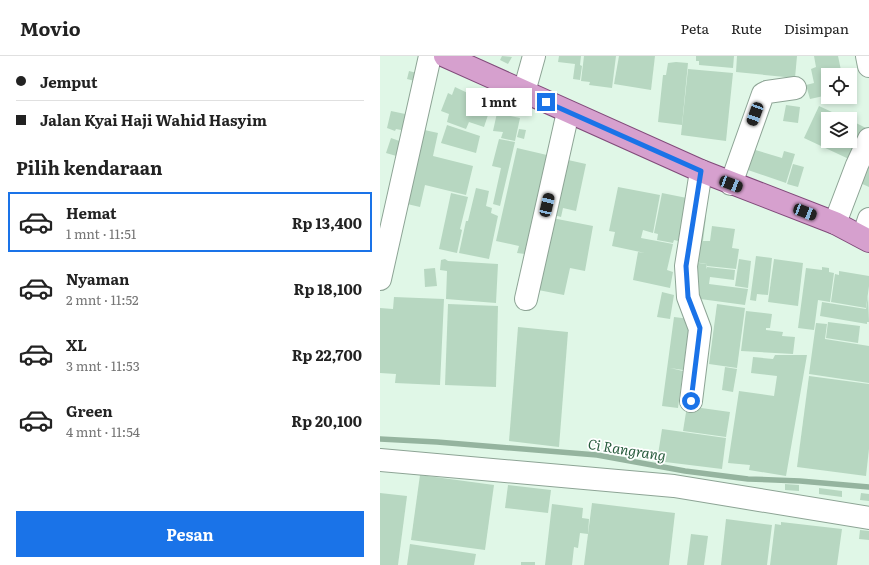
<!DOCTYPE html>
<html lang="id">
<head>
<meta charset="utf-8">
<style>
  body { margin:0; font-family:Literata,serif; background:#f6f6f6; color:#222; height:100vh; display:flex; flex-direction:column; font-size:15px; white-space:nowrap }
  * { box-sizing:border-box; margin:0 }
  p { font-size:13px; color:#767676 }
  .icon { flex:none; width:22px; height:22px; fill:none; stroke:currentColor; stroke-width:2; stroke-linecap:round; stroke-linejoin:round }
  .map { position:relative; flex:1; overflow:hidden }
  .panel { display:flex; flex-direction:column; background:#fff; width:380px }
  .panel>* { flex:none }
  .guide { display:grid; align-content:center; height:88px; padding:0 16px; background:#fff }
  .tools { position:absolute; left:441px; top:12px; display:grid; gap:8px }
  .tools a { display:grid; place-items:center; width:36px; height:36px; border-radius:0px; background:#fff; box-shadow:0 2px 6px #0003; font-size:20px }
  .end { position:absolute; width:18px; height:18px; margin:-9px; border:5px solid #1a73e8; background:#fff; box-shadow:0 0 0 2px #fff }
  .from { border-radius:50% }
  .bubble { position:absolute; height:28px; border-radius:0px; background:#fff; box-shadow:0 2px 6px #0003; font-size:13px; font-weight:700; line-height:28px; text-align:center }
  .car { position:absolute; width:12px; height:24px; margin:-12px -6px; border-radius:5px; box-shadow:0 0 3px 1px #0007; background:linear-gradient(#222 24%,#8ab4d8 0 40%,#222 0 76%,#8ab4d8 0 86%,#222 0) }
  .guide b { display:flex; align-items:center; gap:14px; height:38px; font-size:15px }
  .guide b+b { border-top:1px solid #e0e0e0 }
  .guide i { width:10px; height:10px; background:#222 }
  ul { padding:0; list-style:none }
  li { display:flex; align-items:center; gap:12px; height:60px; margin:0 8px 6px; padding:0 8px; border:2px solid transparent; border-radius:0px }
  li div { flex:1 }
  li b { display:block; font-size:15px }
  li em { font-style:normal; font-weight:700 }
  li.active { border-color:#1a73e8 }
  li>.icon { width:36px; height:36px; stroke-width:1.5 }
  h2 { padding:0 16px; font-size:18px; line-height:48px }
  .button { display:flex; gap:8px; margin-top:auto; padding:8px 16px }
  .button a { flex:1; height:46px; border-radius:0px; background:#1a73e8; color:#fff; font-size:16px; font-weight:700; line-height:46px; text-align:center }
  header { display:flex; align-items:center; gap:24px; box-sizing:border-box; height:56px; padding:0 20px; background:#fff; border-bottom:1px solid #e0e0e0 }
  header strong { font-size:19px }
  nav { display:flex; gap:22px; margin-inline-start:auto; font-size:14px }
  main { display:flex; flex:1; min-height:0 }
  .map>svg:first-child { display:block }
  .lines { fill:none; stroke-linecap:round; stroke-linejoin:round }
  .stream { stroke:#95b49f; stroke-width:5.5 }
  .building { fill:#b7d7c1 }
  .minor-casing { stroke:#8da495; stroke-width:24 }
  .major-casing { stroke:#814a7a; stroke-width:24 }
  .minor { stroke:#fff; stroke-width:22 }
  .major { stroke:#d6a0ce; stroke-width:22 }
  .route { stroke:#1a73e8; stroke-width:5 }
  .labels { text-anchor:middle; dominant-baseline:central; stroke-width:3.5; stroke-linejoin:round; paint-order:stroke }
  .water-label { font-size:14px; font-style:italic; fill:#285c3d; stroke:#fff }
</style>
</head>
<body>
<header>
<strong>Movio</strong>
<nav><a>Peta</a><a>Rute</a><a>Disimpan</a></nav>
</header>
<main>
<section class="panel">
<div class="guide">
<b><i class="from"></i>Jemput</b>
<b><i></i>Jalan Kyai Haji Wahid Hasyim</b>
</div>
<h2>Pilih kendaraan</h2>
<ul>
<li class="active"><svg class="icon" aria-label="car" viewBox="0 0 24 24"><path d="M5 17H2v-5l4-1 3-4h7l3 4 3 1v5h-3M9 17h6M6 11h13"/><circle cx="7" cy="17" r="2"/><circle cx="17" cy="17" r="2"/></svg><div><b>Hemat</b><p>1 mnt · 11:51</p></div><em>Rp 13,400</em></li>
<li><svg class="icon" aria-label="car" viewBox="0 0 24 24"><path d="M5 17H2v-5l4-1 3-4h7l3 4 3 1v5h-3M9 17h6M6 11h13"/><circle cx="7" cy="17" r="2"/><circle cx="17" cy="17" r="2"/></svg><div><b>Nyaman</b><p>2 mnt · 11:52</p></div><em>Rp 18,100</em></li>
<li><svg class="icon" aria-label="car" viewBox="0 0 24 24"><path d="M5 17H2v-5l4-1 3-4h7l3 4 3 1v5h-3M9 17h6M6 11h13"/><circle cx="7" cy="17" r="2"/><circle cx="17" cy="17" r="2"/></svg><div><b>XL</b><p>3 mnt · 11:53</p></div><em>Rp 22,700</em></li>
<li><svg class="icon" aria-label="car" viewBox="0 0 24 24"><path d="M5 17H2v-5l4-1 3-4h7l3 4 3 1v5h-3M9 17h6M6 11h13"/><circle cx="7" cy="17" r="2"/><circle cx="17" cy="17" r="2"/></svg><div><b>Green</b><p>4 mnt · 11:54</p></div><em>Rp 20,100</em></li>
</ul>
<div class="button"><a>Pesan</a></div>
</section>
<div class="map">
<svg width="489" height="509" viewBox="0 0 489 509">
  <rect width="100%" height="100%" fill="#e0f7e7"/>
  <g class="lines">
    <!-- stream -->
    <polyline class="stream" points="0,383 57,386 217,399 305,415 368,423 420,425 489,431"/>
  </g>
  <!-- building -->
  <g class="building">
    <polygon points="122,0 132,1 128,8 120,4"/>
    <polygon points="179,0 201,0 200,9 202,10 200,24 193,23 195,8 178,6"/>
    <polygon points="204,0 236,0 232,32 209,29 210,26 201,25"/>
    <polygon points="239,0 275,0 271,34 234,28"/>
    <polygon points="316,0 354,0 353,12 319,9 319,5 316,5"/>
    <polygon points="357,0 417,0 415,22 356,16"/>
    <polygon points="434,0 458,0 462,19 448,19 448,39 430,43 426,29 434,27 431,13 436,11"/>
    <polygon points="296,6 308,7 302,69 278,66 283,19 286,19 288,7"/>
    <polygon points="308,13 353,17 346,85 301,79"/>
    <polygon points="29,15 37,17 35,25 27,23"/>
    <polygon points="75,31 111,48 107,58 108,59 104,71 89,66 86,73 67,66 69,58 61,55 68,37 72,39"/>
    <polygon points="406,49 420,51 418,67 403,65"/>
    <polygon points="439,50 467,63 448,63 448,85 470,85 470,64 486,72 471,104 424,82"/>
    <polygon points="11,55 30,59 26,75 16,73 15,75 7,72"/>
    <polygon points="117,57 140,62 135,85 121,82 123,76 113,75"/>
    <polygon points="67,69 100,80 96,97 61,87"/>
    <polygon points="40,73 58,77 53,100 93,110 86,139 45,129 40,151 23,147"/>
    <polygon points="139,73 146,74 144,83 137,81"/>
    <polygon points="11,82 25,87 20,101 6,97"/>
    <polygon points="119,83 135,86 120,150 113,148 121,112 112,110"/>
    <polygon points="137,92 167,99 145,198 137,197 139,190 116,185"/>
    <polygon points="372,93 402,102 404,95 415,98 406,127 365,113"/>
    <polygon points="179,102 206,108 196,155 183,152 181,161 167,157"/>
    <polygon points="413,108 424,111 418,131 407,128"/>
    <polygon points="489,109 489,131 478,126"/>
    <polygon points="238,131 280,139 273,177 263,174 261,182 293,188 287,214 293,216 290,232 253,224 258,196 265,197 232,190 235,176 229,175"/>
    <polygon points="96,132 109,135 106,150 112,152 111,157 118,160 109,203 79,197 86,165 88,165"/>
    <polygon points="71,137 88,141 80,173 82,174 77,197 59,193"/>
    <polygon points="282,137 307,142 298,185 294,184 293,187 277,184 278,178 274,177"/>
    <polygon points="315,159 326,161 323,185 330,185 332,170 355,173 352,192 359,193 356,213 327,210 327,208 308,205"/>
    <polygon points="167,161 213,170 205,215 190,212 184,239 153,233"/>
    <polygon points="376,200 392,202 388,239 377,238 376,245 370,244"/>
    <polygon points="65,203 68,205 118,208 116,247 66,243 67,215 60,214 61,204"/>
    <polygon points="359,203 371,205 368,232 355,230"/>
    <polygon points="394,203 423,207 418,250 388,246"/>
    <polygon points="310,206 327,208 326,213 327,211 355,214 354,224 330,221 329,228 368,233 365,249 313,242"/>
    <polygon points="442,211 449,212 449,216 454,217 450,246 438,244 434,274 418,272 426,212 442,214"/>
    <polygon points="55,212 57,230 45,231 44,213"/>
    <polygon points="459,215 489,220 489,230 486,252 451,246 455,218 459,219"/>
    <polygon points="282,236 294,239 290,263 277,261"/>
    <polygon points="488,240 489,266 487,266 487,268 440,260 442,246 486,253"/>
    <polygon points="14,241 64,243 60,329 15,327 16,318 0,317 0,252 13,253"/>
    <polygon points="68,248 118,250 116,331 65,329"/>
    <polygon points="337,248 365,252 357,312 329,308"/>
    <polygon points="366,255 392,258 390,272 386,272 386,274 403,276 402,280 415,281 413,298 361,295"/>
    <polygon points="294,261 310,263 303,314 290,312 303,315 298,352 282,350"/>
    <polygon points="448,266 480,270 478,287 446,282"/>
    <polygon points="436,267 447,268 445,283 489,290 489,327 429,318"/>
    <polygon points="138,271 188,276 179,391 129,385"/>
    <polygon points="395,299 427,299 406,420 369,414 370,409 348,407 359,335 394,340 397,320 371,317 373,301 393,303"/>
    <polygon points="345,311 357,313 353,336 342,334"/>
    <polygon points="429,320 489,328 489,393 486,420 417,411"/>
    <polygon points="307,350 350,356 346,381 303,375"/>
    <polygon points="282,373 346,382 342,413 277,405"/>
    <polygon points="40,419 114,429 105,494 31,484"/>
    <polygon points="405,428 419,429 419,435 405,434"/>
    <polygon points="128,429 171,434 168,457 125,452"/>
    <polygon points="439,432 462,435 462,441 439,438"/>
    <polygon points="0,437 27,440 18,509 0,509"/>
    <polygon points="481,437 489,438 489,445 480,444"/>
    <polygon points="212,447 295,457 289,509 204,509"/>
    <polygon points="172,448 203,452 202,462 209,463 208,478 200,477 198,492 194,491 192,509 165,509"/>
    <polygon points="346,463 392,469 387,509 341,509"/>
    <polygon points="401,466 462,473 457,509 390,509 395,468 401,469"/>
    <polygon points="480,474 489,475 489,484 479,483"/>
    <polygon points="311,478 328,480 324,509 307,509"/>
    <polygon points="30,488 96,498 94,509 27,509"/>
    <rect x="141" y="506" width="14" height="3"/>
  </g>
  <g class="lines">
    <defs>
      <g id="minor">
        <polyline points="487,0 489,10"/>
        <polyline points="144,36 154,0"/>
        <polyline points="351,128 383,38 387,36 415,32"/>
        <polyline points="455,167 477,109 489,83"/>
        <polyline points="483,181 489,163"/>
        <polyline points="0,223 50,0"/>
        <polyline points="146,243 188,56"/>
        <polyline points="311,345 320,273 308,241 306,210 321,115"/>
        <polyline points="0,404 294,430 489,462"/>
      </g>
      <polyline id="major" points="65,0 321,115 455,167 489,185"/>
    </defs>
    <!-- minor casing -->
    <use href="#minor" class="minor-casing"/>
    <!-- major casing -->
    <use href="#major" class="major-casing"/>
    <!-- minor -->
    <use href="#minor" class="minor"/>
    <!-- major -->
    <use href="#major" class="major"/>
  </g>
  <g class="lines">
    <!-- route -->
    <polyline class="route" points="166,46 321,115 306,210 308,241 320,272 311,345"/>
  </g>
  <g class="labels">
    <!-- water labels -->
    <g class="water-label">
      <text transform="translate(247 393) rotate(9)">Ci Rangrang</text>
    </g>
  </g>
</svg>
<div class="tools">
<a><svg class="icon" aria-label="locate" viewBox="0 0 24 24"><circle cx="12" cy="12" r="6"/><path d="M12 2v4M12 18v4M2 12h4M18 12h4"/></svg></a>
<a><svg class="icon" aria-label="layers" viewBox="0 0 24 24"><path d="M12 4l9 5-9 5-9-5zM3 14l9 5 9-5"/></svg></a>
</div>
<i class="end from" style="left:311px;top:345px"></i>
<i class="end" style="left:166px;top:46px"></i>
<div class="bubble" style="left:86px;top:32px;width:66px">1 mnt</div>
<i class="car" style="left:375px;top:58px;rotate:200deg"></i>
<i class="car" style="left:351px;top:128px;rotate:111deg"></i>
<i class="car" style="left:167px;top:149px;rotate:13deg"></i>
<i class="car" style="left:425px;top:156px;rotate:111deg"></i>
</div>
</main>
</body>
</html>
